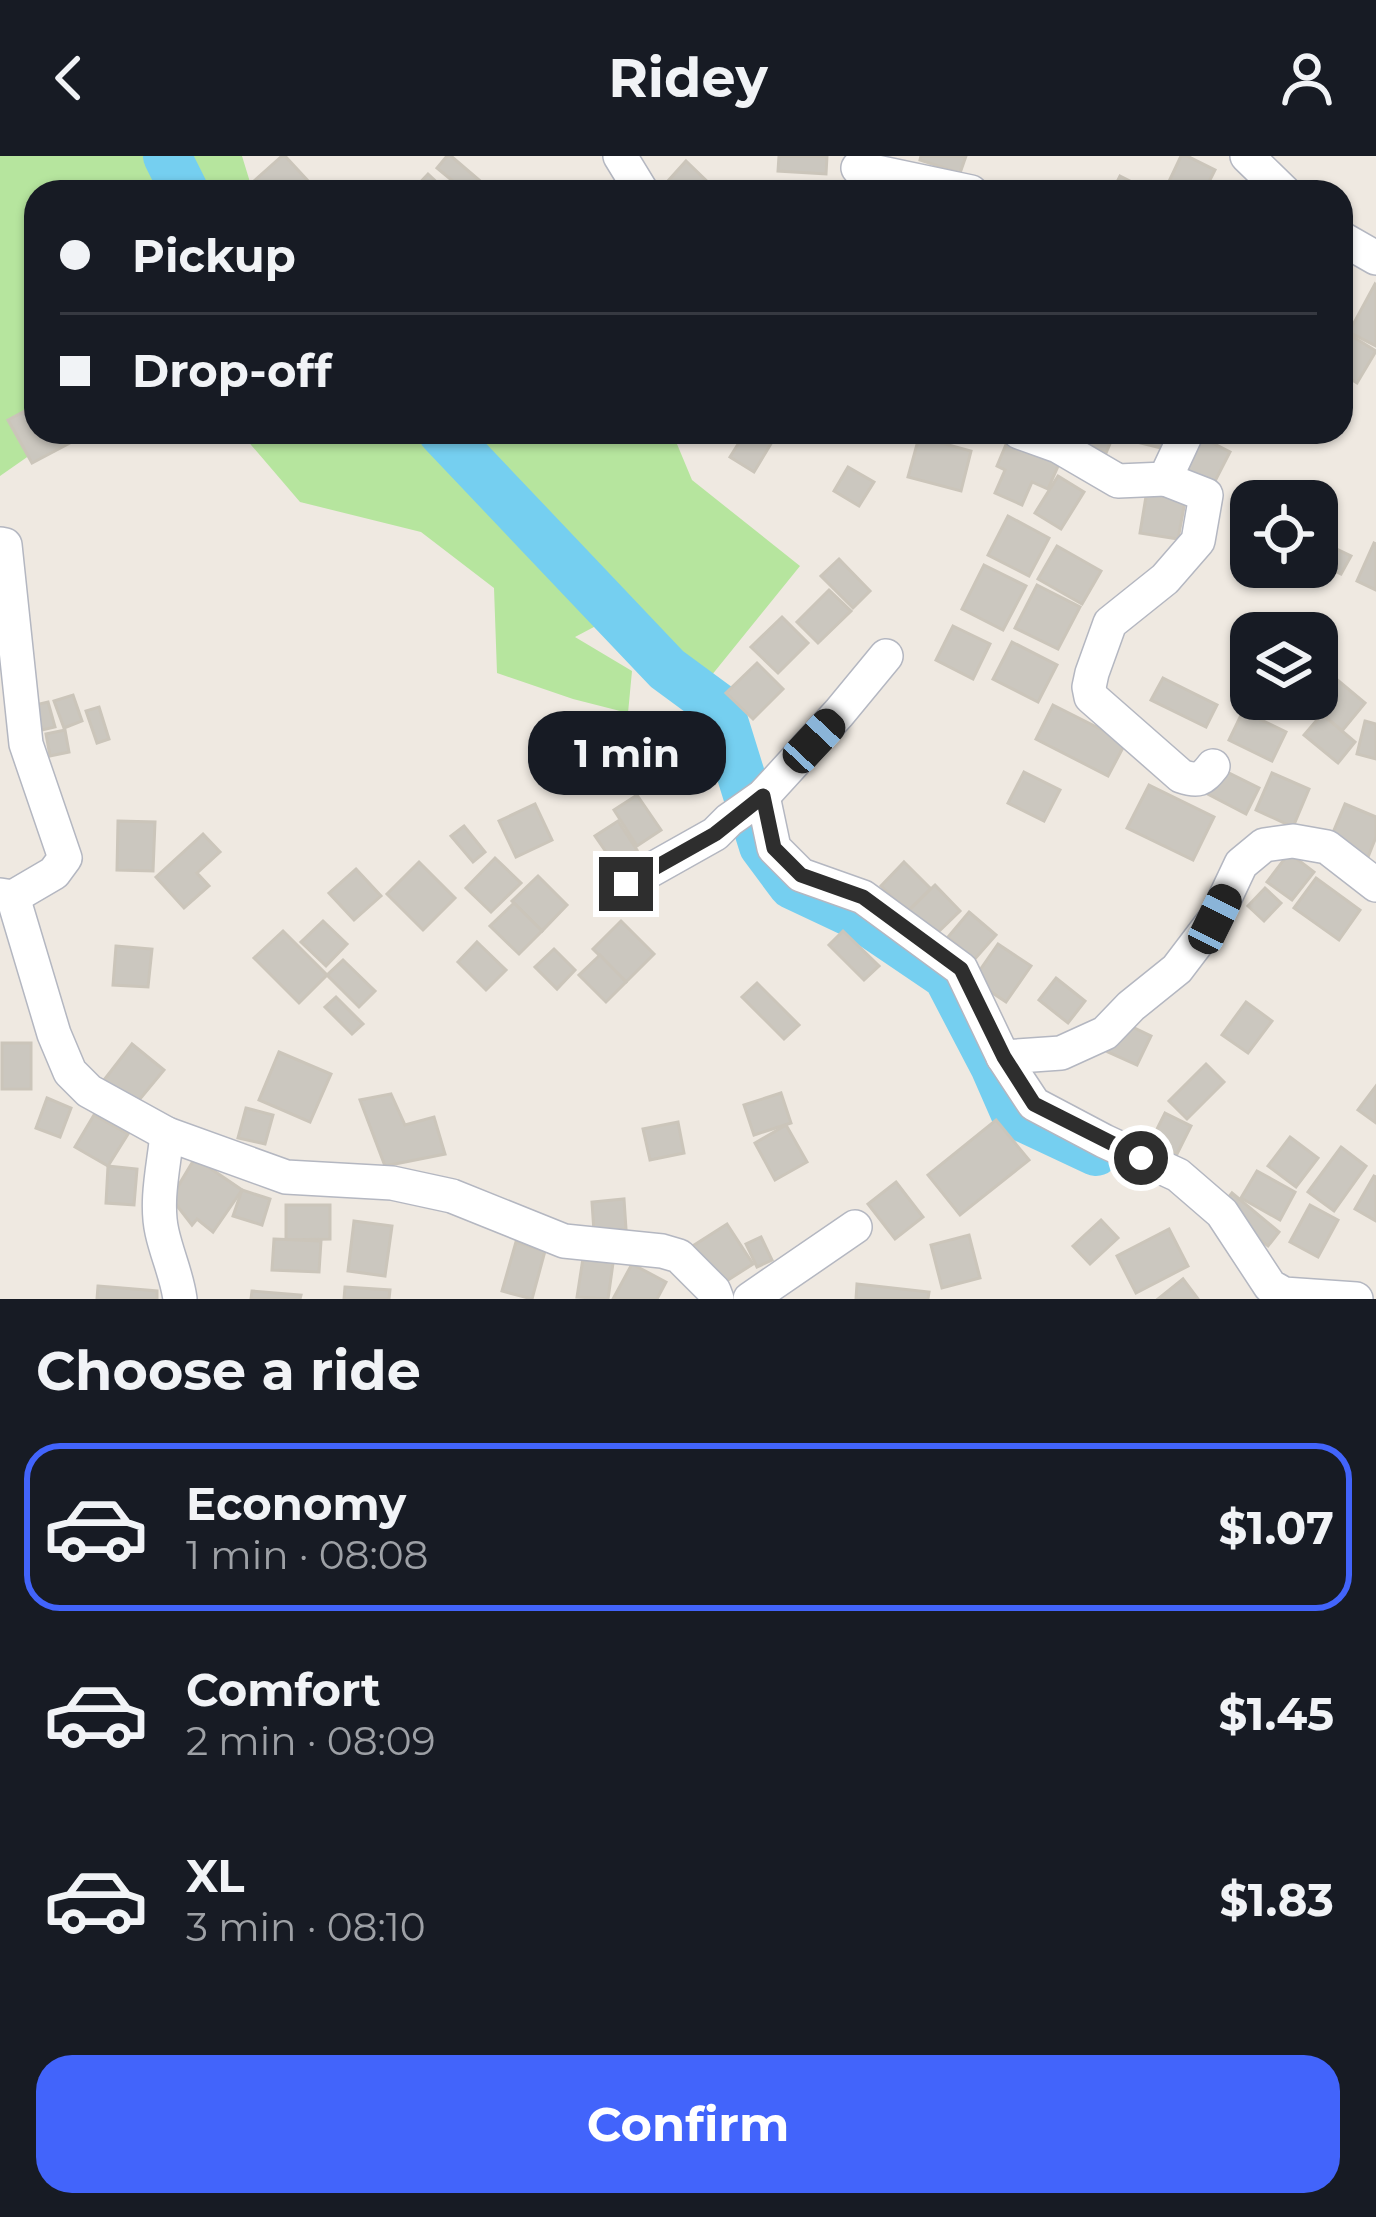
<!DOCTYPE html>
<html lang="en">
<head>
<meta charset="utf-8">
<style>
  body { margin:0; font-family:Montserrat,sans-serif; background:#242831; color:#f1f3f6; height:100vh; display:flex; flex-direction:column; font-size:45px; white-space:nowrap }
  * { box-sizing:border-box; margin:0 }
  p { font-size:39px; color:#9ea1a6 }
  .icon { flex:none; width:66px; height:66px; fill:none; stroke:currentColor; stroke-width:2; stroke-linecap:round; stroke-linejoin:round }
  .map { position:relative; height:1143px; overflow:hidden }
  .panel { display:flex; flex-direction:column; background:#171b24; flex:1 }
  .panel>* { flex:none }
  .banner { position:absolute; left:24px; top:24px; width:1329px; height:264px; border-radius:36px; box-shadow:0 3px 9px #0004; display:grid; align-content:center; height:264px; padding:0 36px; background:#171b24 }
  .buttons { position:absolute; left:1230px; top:324px; display:grid; gap:24px }
  .buttons a { display:grid; place-items:center; width:108px; height:108px; border-radius:24px; background:#171b24; box-shadow:0 3px 9px #0004; font-size:60px }
  .end { position:absolute; width:54px; height:54px; margin:-27px; border:15px solid #2e2e2e; background:#fff; box-shadow:0 0 0 6px #fff }
  .from { border-radius:50% }
  .bubble { position:absolute; height:84px; border-radius:36px; background:#171b24; box-shadow:0 3px 9px #0004; font-size:39px; font-weight:700; line-height:84px; text-align:center }
  .car { position:absolute; width:36px; height:72px; margin:-36px -18px; border-radius:15px; box-shadow:0 0 9px 3px #0007; background:linear-gradient(#222 24%,#8ab4d8 0 40%,#222 0 76%,#8ab4d8 0 86%,#222 0) }
  .banner b { display:flex; align-items:center; gap:42px; height:114px; font-size:45px }
  .banner b+b { border-top:3px solid #363941 }
  .banner i { width:30px; height:30px; background:#f1f3f6 }
  ul { padding:0; list-style:none }
  li { display:flex; align-items:center; gap:36px; height:168px; margin:0 24px 18px; padding:0 12px; border:6px solid transparent; border-radius:36px }
  li div { flex:1 }
  li b { display:block; font-size:45px }
  li em { font-style:normal; font-weight:700 }
  li.on { border-color:#4264fb }
  li>.icon { width:108px; height:108px; stroke-width:1.5 }
  h2 { padding:0 36px; font-size:54px; line-height:144px }
  .button { display:flex; gap:24px; margin-top:auto; padding:24px 36px }
  .button a { flex:1; height:138px; border-radius:36px; background:#4264fb; color:#fff; font-size:48px; font-weight:700; line-height:138px; text-align:center }
  header { display:flex; justify-content:space-between; align-items:center; height:156px; padding:0 36px; background:#171b24; font-size:54px; font-weight:700 }
  .map>svg:first-child { display:block }
  .green { fill:#b6e59e }
  .lines { fill:none; stroke-linecap:round; stroke-linejoin:round }
  .river { stroke:#75cff0; stroke-width:48 }
  .building { fill:#cbc7bf; stroke:#cbc5ba; stroke-width:3 }
  .minor-casing { stroke:#b4b7c1; stroke-width:36 }
  .minor { stroke:#fff; stroke-width:33 }
  .route { stroke:#2e2e2e; stroke-width:15 }
</style>
</head>
<body>
<header><svg class="icon" aria-label="back" viewBox="0 0 24 24"><path d="M15 5l-7 7 7 7"/></svg>Ridey<svg class="icon" aria-label="person" viewBox="0 0 24 24"><circle cx="12" cy="8" r="4"/><path d="M4 21q1-7 8-7t8 7"/></svg></header>
<div class="map">
<svg width="1376" height="1143" viewBox="0 0 1376 1143">
  <rect width="100%" height="100%" fill="#efe9e1"/>
  <!-- green -->
  <g class="green">
    <polygon points="0,0 242,0 253,36 36,36 36,276 63,276 0,320"/>
    <polygon points="240,276 672,276 692,324 800,410 707,525 626,454 575,481 632,515 628,557 573,543 497,517 494,432 421,376 300,346"/>
  </g>
  <g class="lines">
    <!-- river -->
    <g class="river">
      <polyline points="167,0 185,36"/>
      <polyline points="442,276 667,513 720,552 763,690 792,729 860,761 947,820 994,910 1015,958 1096,996"/>
    </g>
  </g>
  <!-- building -->
  <g class="building">
    <polygon points="282,0 285,0 309,26 298,36 261,36 253,26"/>
    <polygon points="447,0 451,0 486,30 481,36 466,36 437,12"/>
    <polygon points="779,0 827,0 826,18 778,15"/>
    <polygon points="921,0 966,0 960,17 920,4"/>
    <polygon points="1181,0 1187,0 1215,14 1204,36 1164,36"/>
    <polygon points="686,5 712,30 707,36 658,36"/>
    <polygon points="428,18 444,33 441,36 411,36"/>
    <polygon points="1120,20 1152,36 1112,36"/>
    <polygon points="1375,128 1376,129 1376,190 1349,176"/>
    <polygon points="1342,174 1376,195 1357,227 1341,217"/>
    <polygon points="36,249 36,276 64,276 70,287 32,307 8,264"/>
    <polygon points="726,276 756,276 772,286 754,316 730,301 740,285"/>
    <polygon points="1076,276 1115,276 1106,297 1073,282"/>
    <polygon points="1134,276 1173,276 1169,294 1132,285"/>
    <polygon points="1195,278 1230,296 1212,331 1177,313"/>
    <polygon points="1010,279 1062,301 1048,333 1032,326 1022,349 995,337 1005,314 997,310"/>
    <polygon points="919,281 971,295 961,335 908,321"/>
    <polygon points="848,311 874,326 859,350 834,335"/>
    <polygon points="1058,320 1084,336 1061,373 1035,357"/>
    <polygon points="1148,328 1187,335 1178,383 1140,377"/>
    <polygon points="1008,360 1049,382 1029,420 988,399"/>
    <polygon points="1324,387 1351,400 1341,418 1317,406"/>
    <polygon points="1374,387 1376,388 1376,434 1357,425"/>
    <polygon points="1057,390 1101,415 1082,448 1038,423"/>
    <polygon points="839,403 870,435 853,452 821,420"/>
    <polygon points="984,409 1026,430 1003,474 962,453"/>
    <polygon points="1037,429 1080,451 1058,493 1015,472"/>
    <polygon points="829,434 851,455 818,487 797,466"/>
    <polygon points="782,461 808,487 778,517 751,491"/>
    <polygon points="953,470 990,488 973,523 936,504"/>
    <polygon points="1012,486 1057,509 1038,546 993,523"/>
    <polygon points="757,507 783,533 753,563 726,537"/>
    <polygon points="1317,507 1365,547 1342,575 1303,543 1317,543"/>
    <polygon points="1163,522 1217,549 1206,571 1151,544"/>
    <polygon points="73,539 82,565 64,572 54,545"/>
    <polygon points="48,546 55,571 42,574 35,549"/>
    <polygon points="1053,549 1126,586 1108,620 1036,583"/>
    <polygon points="99,551 109,583 97,587 86,555"/>
    <polygon points="1243,555 1286,576 1272,605 1229,584"/>
    <polygon points="1322,558 1355,586 1338,607 1304,579"/>
    <polygon points="1365,565 1376,568 1376,603 1357,598"/>
    <polygon points="65,574 69,596 50,600 46,578"/>
    <polygon points="1219,612 1259,632 1246,658 1206,637"/>
    <polygon points="1024,616 1060,634 1044,665 1008,647"/>
    <polygon points="1272,617 1309,633 1293,671 1256,654"/>
    <polygon points="1149,629 1214,661 1193,704 1127,672"/>
    <polygon points="637,639 661,674 637,690 614,654"/>
    <polygon points="535,648 552,684 516,701 499,665"/>
    <polygon points="1345,648 1376,661 1376,681 1366,706 1327,691"/>
    <polygon points="118,665 155,666 153,715 117,714"/>
    <polygon points="618,665 637,694 615,709 595,680"/>
    <polygon points="464,670 485,696 473,706 451,680"/>
    <polygon points="203,678 220,696 197,717 209,730 184,752 156,721"/>
    <polygon points="1289,697 1314,716 1292,744 1267,726"/>
    <polygon points="495,702 521,727 491,756 466,732"/>
    <polygon points="419,706 455,742 423,774 387,738"/>
    <polygon points="904,706 931,733 907,756 881,730"/>
    <polygon points="356,713 381,740 354,764 329,737"/>
    <polygon points="538,720 567,749 542,775 512,745"/>
    <polygon points="1316,722 1360,754 1339,784 1294,752"/>
    <polygon points="935,729 960,755 930,784 905,758"/>
    <polygon points="1265,732 1281,747 1264,765 1248,750"/>
    <polygon points="514,747 542,775 519,798 490,770"/>
    <polygon points="969,756 996,779 974,804 948,781"/>
    <polygon points="323,765 347,788 326,810 301,786"/>
    <polygon points="621,765 654,798 626,826 593,793"/>
    <polygon points="283,775 327,819 299,847 254,802"/>
    <polygon points="843,775 879,810 864,824 829,789"/>
    <polygon points="477,786 506,814 486,834 458,806"/>
    <polygon points="998,788 1031,810 1006,846 973,824"/>
    <polygon points="116,790 152,793 148,831 113,829"/>
    <polygon points="554,793 575,814 557,833 535,811"/>
    <polygon points="600,799 626,826 606,846 579,819"/>
    <polygon points="343,804 375,835 359,851 327,819"/>
    <polygon points="1056,822 1085,845 1068,867 1039,844"/>
    <polygon points="757,827 799,869 784,883 742,841"/>
    <polygon points="336,841 363,868 352,878 325,851"/>
    <polygon points="1246,846 1272,865 1248,897 1222,879"/>
    <polygon points="1122,866 1151,880 1137,909 1108,896"/>
    <rect x="2" y="887" width="29" height="46"/>
    <polygon points="132,888 164,914 135,949 104,924"/>
    <polygon points="279,896 331,918 310,966 259,944"/>
    <polygon points="1206,908 1224,926 1187,963 1169,945"/>
    <polygon points="1376,930 1376,967 1358,954"/>
    <polygon points="781,937 791,967 754,979 744,949"/>
    <polygon points="391,938 405,969 434,961 445,998 385,1010 360,944"/>
    <polygon points="47,942 71,952 60,981 36,972"/>
    <polygon points="246,952 273,959 265,988 238,982"/>
    <polygon points="1165,957 1191,970 1177,998 1151,985"/>
    <polygon points="94,959 128,978 108,1010 75,991"/>
    <polygon points="996,964 1029,1004 960,1059 928,1019"/>
    <polygon points="678,966 684,997 650,1004 643,973"/>
    <polygon points="786,969 807,1006 775,1024 755,987"/>
    <polygon points="1290,981 1318,1002 1296,1031 1268,1010"/>
    <polygon points="1341,991 1366,1010 1334,1055 1308,1036"/>
    <polygon points="195,1002 242,1034 213,1076 197,1063 192,1069 171,1042"/>
    <polygon points="108,1010 137,1013 134,1049 106,1047"/>
    <polygon points="1257,1015 1295,1036 1280,1064 1241,1042"/>
    <polygon points="1374,1020 1376,1021 1376,1065 1355,1053"/>
    <polygon points="896,1026 923,1061 895,1083 868,1048"/>
    <polygon points="242,1034 270,1043 262,1069 233,1060"/>
    <polygon points="1232,1037 1279,1076 1268,1090 1220,1052"/>
    <polygon points="624,1043 626,1073 594,1076 592,1046"/>
    <polygon points="286,1049 330,1049 330,1083 286,1084"/>
    <polygon points="1310,1049 1338,1064 1318,1101 1290,1086"/>
    <polygon points="1101,1064 1118,1082 1090,1108 1073,1090"/>
    <polygon points="354,1065 392,1070 385,1120 348,1115"/>
    <polygon points="727,1068 753,1108 714,1133 688,1093"/>
    <polygon points="1169,1073 1188,1110 1136,1137 1117,1100"/>
    <polygon points="969,1079 980,1122 942,1132 931,1089"/>
    <polygon points="761,1081 772,1104 757,1111 746,1088"/>
    <polygon points="274,1083 321,1085 319,1116 272,1114"/>
    <polygon points="516,1086 545,1095 532,1143 502,1135"/>
    <polygon points="584,1096 614,1100 608,1143 577,1141"/>
    <polygon points="632,1108 666,1126 657,1143 613,1143"/>
    <polygon points="1183,1123 1198,1143 1158,1143"/>
    <polygon points="857,1128 929,1136 928,1143 856,1143"/>
    <polygon points="98,1130 157,1135 157,1143 97,1143"/>
    <polygon points="345,1131 390,1134 389,1143 344,1143"/>
    <polygon points="252,1135 301,1139 300,1143 251,1143"/>
  </g>
  <g class="lines">
    <defs>
      <g id="minor">
        <polyline points="620,0 642,36"/>
        <polyline points="1247,0 1284,36"/>
        <polyline points="858,12 971,36"/>
        <polyline points="1341,82 1376,102"/>
        <polyline points="1019,276 1058,290 1118,325 1165,323 1187,276"/>
        <path d="M 1165,323 L 1206,339 L 1198,385 L 1165,423 L 1110,467 L 1092,517 L 1089,531 L 1091,541 L 1181,620 C 1198,626 1202,624 1213,610"/>
        <polyline points="0,388 5,389 26,588 65,702 54,717 13,741"/>
        <polyline points="763,640 774,692 801,719 863,741 961,813 1003,901"/>
        <polyline points="626,728 715,678 729,664 763,640 839,557 886,500"/>
        <polyline points="0,739 13,741 54,878 70,916 89,935 167,978 286,1021 392,1027 452,1040 564,1085 662,1095 679,1100 714,1135 717,1143"/>
        <path d="M 167,978 C 164,1009 155,1045 162,1076 C 167,1099 177,1120 180,1143"/>
        <polyline points="750,1143 855,1071"/>
        <polyline points="1356,1143 1284,1138 1270,1130 1222,1057 1178,1019 1104,985 1034,948 1003,901 1061,897 1105,877 1131,850 1177,813 1215,763 1241,708 1264,689 1293,685 1327,691 1376,729"/>
      </g>
    </defs>
    <!-- minor casing -->
    <use href="#minor" class="minor-casing"/>
    <!-- minor -->
    <use href="#minor" class="minor"/>
  </g>
  <g class="lines">
    <!-- route -->
    <polyline class="route" points="626,728 715,678 763,640 774,692 801,719 863,741 961,813 1004,901 1034,948 1141,1002"/>
  </g>
</svg>
<div class="buttons">
<a><svg class="icon" aria-label="locate" viewBox="0 0 24 24"><circle cx="12" cy="12" r="6"/><path d="M12 2v4M12 18v4M2 12h4M18 12h4"/></svg></a>
<a><svg class="icon" aria-label="layers" viewBox="0 0 24 24"><path d="M12 4l9 5-9 5-9-5zM3 14l9 5 9-5"/></svg></a>
</div>
<i class="end from" style="left:1141px;top:1002px"></i>
<i class="end" style="left:626px;top:728px"></i>
<div class="bubble" style="left:528px;top:555px;width:198px">1 min</div>
<i class="car" style="left:814px;top:585px;rotate:43deg"></i>
<i class="car" style="left:1215px;top:763px;rotate:26deg"></i>
<div class="banner">
<b><i class="from"></i>Pickup</b>
<b><i></i>Drop-off</b>
</div>
</div>
<section class="panel">
<h2>Choose a ride</h2>
<ul>
<li class="on"><svg class="icon" aria-label="car" viewBox="0 0 24 24"><path d="M5 17H2v-5l4-1 3-4h7l3 4 3 1v5h-3M9 17h6M6 11h13"/><circle cx="7" cy="17" r="2"/><circle cx="17" cy="17" r="2"/></svg><div><b>Economy</b><p>1 min · 08:08</p></div><em>$1.07</em></li>
<li><svg class="icon" aria-label="car" viewBox="0 0 24 24"><path d="M5 17H2v-5l4-1 3-4h7l3 4 3 1v5h-3M9 17h6M6 11h13"/><circle cx="7" cy="17" r="2"/><circle cx="17" cy="17" r="2"/></svg><div><b>Comfort</b><p>2 min · 08:09</p></div><em>$1.45</em></li>
<li><svg class="icon" aria-label="car" viewBox="0 0 24 24"><path d="M5 17H2v-5l4-1 3-4h7l3 4 3 1v5h-3M9 17h6M6 11h13"/><circle cx="7" cy="17" r="2"/><circle cx="17" cy="17" r="2"/></svg><div><b>XL</b><p>3 min · 08:10</p></div><em>$1.83</em></li>
</ul>
<div class="button"><a>Confirm</a></div>
</section>
</body>
</html>
